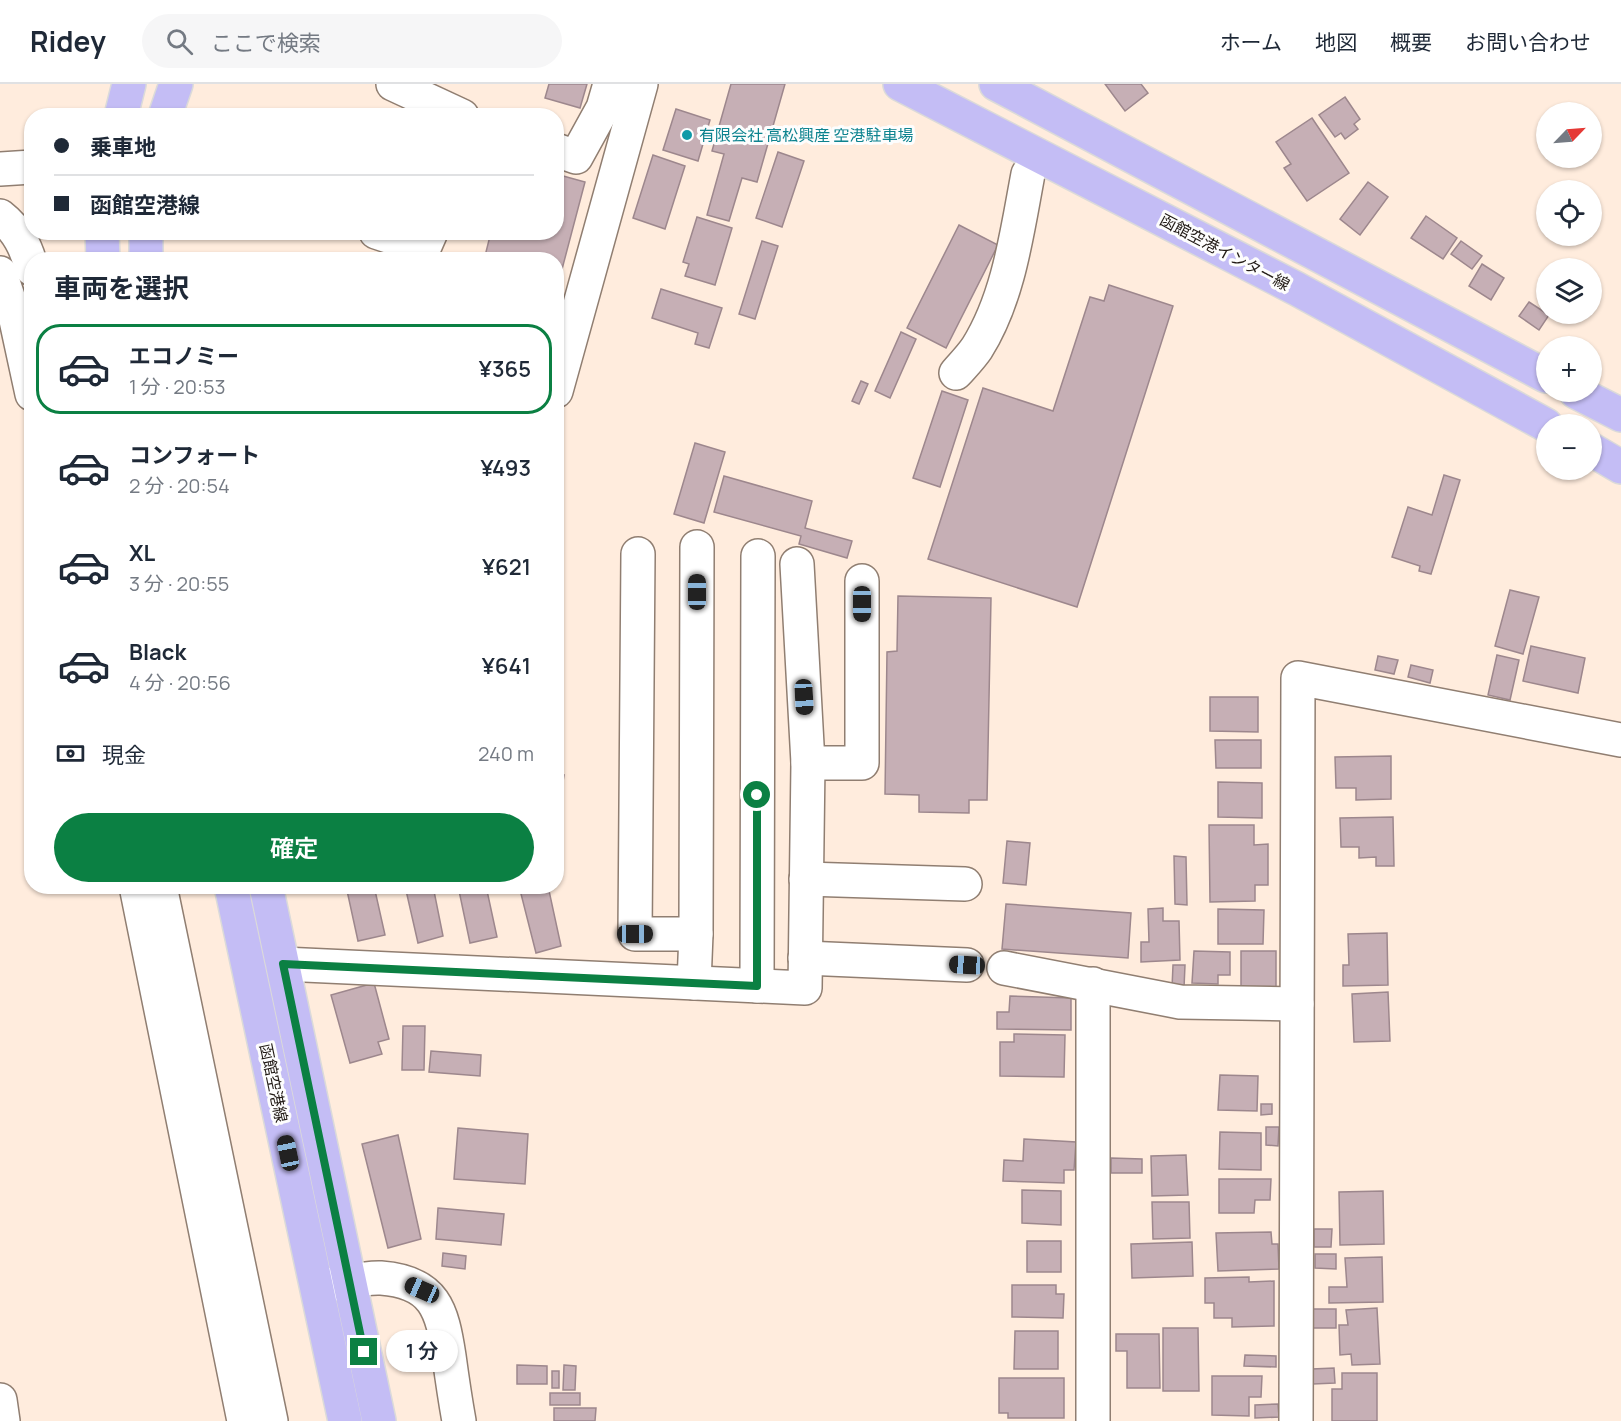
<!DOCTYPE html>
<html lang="ja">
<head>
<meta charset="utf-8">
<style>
  body { margin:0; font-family:Manrope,"Noto Sans JP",sans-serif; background:#f6f6f7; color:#1f2937; height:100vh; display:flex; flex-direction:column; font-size:22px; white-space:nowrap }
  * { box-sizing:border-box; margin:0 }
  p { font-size:20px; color:#747a83 }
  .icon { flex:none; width:33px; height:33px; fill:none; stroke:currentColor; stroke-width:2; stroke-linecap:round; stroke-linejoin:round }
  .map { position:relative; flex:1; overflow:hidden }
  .panel { position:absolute; left:24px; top:168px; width:540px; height:642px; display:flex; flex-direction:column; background:#fff; border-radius:24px; box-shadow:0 2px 4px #0004 }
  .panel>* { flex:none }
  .top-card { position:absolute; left:24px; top:24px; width:540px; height:132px; border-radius:24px; box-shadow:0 2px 4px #0004; display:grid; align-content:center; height:132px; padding:0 30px; background:#fff }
  .needle { width:39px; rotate:65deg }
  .buttons { position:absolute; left:1536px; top:18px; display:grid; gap:12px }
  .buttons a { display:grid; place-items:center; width:66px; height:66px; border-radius:50%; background:#fff; box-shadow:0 2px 4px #0004; font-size:30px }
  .end { position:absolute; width:27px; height:27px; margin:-14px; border:8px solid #0b8043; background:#fff; box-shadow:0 0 0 3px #fff }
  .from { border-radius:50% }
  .bubble { position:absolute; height:42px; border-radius:21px; background:#fff; box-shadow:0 2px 4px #0004; font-size:20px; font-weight:600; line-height:42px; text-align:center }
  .car { position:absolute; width:18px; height:36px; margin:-18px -9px; border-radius:8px; box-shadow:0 0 4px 2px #0007; background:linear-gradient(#222 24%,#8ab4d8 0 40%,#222 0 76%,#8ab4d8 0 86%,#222 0) }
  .top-card b { display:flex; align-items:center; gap:21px; height:57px; font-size:22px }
  .top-card b+b { border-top:2px solid #e0e1e3 }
  .top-card i { width:15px; height:15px; background:#1f2937 }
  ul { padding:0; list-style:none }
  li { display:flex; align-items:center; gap:18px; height:90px; margin:0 12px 9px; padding:0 18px; border:3px solid transparent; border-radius:24px }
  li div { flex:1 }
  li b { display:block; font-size:22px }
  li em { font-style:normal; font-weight:600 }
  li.selected { border-color:#0b8043 }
  li>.icon { width:54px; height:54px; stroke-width:1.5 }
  h2 { padding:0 30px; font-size:27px; line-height:72px }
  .pay { display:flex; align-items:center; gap:15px; height:66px; padding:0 30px; font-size:22px }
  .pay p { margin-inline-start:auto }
  .action { display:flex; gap:12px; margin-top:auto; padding:12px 30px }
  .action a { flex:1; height:69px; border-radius:36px; background:#0b8043; color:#fff; font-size:24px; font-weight:600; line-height:69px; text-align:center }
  header { display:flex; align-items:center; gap:36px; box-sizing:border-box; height:84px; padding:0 30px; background:#fff; border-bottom:2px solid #e0e1e3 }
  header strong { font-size:28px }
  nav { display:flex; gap:33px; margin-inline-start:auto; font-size:21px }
  .search { width:420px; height:54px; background:#f6f6f7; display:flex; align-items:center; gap:15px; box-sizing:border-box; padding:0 21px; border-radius:33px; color:#747a83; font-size:22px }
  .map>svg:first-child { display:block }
  .building { fill:#c6afb5; stroke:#9d878d; stroke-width:1.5 }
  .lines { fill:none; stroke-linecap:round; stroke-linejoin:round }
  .minor-casing { stroke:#907e71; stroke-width:36 }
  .major-casing { stroke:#dbdad9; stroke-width:36 }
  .minor { stroke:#fff; stroke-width:33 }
  .major { stroke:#c4bdf5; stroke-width:33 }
  .route { stroke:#0b8043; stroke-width:8 }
  .culture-dot { fill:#0f9aa8; stroke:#fdfdfd; stroke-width:2 }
  .labels { text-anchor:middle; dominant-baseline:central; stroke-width:6; stroke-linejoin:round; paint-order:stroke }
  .culture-label { font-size:16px; fill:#0d838f; stroke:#fdfdfd; text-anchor:start }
  .street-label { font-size:16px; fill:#201914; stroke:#fdfdfd }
</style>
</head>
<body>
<header>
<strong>Ridey</strong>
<div class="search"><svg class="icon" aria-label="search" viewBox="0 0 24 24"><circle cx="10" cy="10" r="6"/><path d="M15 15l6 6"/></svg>ここで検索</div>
<nav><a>ホーム</a><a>地図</a><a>概要</a><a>お問い合わせ</a></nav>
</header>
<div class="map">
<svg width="1621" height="1337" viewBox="0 0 1621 1337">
  <rect width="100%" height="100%" fill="#ffecdd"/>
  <!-- building -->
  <g class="building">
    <polygon points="549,0 587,0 580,24 545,14"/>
    <polygon points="731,0 785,0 757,98 742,94 729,137 707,131 724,70 712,67"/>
    <polygon points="1105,0 1141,0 1148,9 1125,27"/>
    <polygon points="1345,13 1360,35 1354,40 1358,45 1345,55 1341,49 1335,53 1319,31"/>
    <polygon points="676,25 710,36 698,77 663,66"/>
    <polygon points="1312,34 1349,89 1307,117 1284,84 1291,80 1276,58"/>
    <polygon points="778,68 804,77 782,143 756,134"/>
    <polygon points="653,71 685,82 665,145 633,134"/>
    <polygon points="556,90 585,98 556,208 556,176 484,176 491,148 556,148"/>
    <polygon points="1368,98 1388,113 1360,151 1340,135"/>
    <polygon points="1426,132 1457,154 1443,175 1411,154"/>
    <polygon points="697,133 732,144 715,201 685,192 689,180 683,178"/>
    <polygon points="959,141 998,161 946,264 907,244"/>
    <polygon points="762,157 778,162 755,235 739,230"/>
    <polygon points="1461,157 1482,172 1472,185 1451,170"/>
    <polygon points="1482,180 1504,194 1491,216 1469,202"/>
    <polygon points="1109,201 1173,222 1077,523 928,475 983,304 1053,327 1090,213 1104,217"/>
    <polygon points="661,205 722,224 709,264 695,260 698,249 652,234"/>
    <polygon points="1529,218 1549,231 1539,246 1519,232"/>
    <polygon points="901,248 916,255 890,314 875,307"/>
    <polygon points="861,297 868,300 859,320 852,317"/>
    <polygon points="942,307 968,316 940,403 913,394"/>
    <polygon points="695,359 725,368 704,439 674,430"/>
    <polygon points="1444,391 1460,396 1431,490 1419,487 1420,482 1392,473 1408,423 1432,431"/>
    <polygon points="724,392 812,417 805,444 852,457 847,474 799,460 801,452 714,428"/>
    <polygon points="1510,506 1539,513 1523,570 1495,562"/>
    <polygon points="898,512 991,514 987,716 969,716 969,729 919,728 919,711 885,710 887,568 897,567"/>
    <polygon points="1531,562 1585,574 1578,609 1523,597"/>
    <polygon points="1497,571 1519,576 1510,616 1488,611"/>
    <polygon points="1378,572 1398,576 1394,590 1375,586"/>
    <polygon points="1411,581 1433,586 1430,599 1408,593"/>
    <polygon points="1210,613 1258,613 1258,648 1210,647"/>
    <polygon points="1215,656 1261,656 1261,684 1216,684"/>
    <polygon points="1391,672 1391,715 1356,716 1356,704 1336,704 1335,673"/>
    <polygon points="556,690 564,691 561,711 556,710"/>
    <polygon points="1218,698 1262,699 1262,734 1218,733"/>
    <polygon points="1393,733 1394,782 1376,782 1376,773 1359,774 1359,763 1341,763 1340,734"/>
    <polygon points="1209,741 1254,741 1254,761 1268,760 1268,801 1255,801 1255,817 1210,818"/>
    <polygon points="1007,757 1030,759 1026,801 1003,799"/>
    <polygon points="1174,772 1186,773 1187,821 1175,820"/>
    <polygon points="346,802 374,802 385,851 358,857"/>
    <polygon points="405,802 433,802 443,852 418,859"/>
    <polygon points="458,802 486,802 497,853 470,859"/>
    <polygon points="519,802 548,802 561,862 536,869"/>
    <polygon points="1006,820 1131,829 1128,874 1002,865"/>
    <polygon points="1163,824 1163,837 1179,837 1180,876 1141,878 1141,858 1149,858 1148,825"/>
    <polygon points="1218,825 1264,826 1263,860 1218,860"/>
    <polygon points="1387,849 1388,901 1343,902 1343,881 1349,881 1348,850"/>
    <polygon points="1194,867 1230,868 1230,891 1218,891 1218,900 1192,899"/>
    <rect x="1241" y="867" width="35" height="40"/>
    <polygon points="1173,881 1185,881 1184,904 1172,904"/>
    <polygon points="374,899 389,955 378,958 382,970 350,979 331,911"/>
    <polygon points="1388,908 1390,957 1354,958 1352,910"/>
    <polygon points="1010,912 1071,914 1071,946 997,945 997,928 1009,928"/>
    <polygon points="403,942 425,942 424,986 402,986"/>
    <polygon points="1014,950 1065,951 1064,993 1000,992 1000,958 1014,958"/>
    <polygon points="431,967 481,971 480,992 429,988"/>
    <polygon points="1220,991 1258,992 1257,1027 1218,1026"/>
    <polygon points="1261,1020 1272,1020 1272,1030 1261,1031"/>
    <polygon points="1266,1043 1279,1043 1278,1062 1266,1061"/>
    <polygon points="458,1044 528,1050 525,1100 454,1095"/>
    <polygon points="1220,1048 1261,1049 1261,1086 1219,1085"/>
    <polygon points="398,1051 421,1155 388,1164 362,1060"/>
    <polygon points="1024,1055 1076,1058 1074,1086 1064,1086 1064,1099 1003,1097 1004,1076 1023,1077"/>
    <polygon points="1186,1071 1188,1111 1152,1112 1151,1072"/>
    <polygon points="1111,1074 1142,1075 1142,1089 1111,1089"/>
    <polygon points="1219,1095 1271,1095 1270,1116 1255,1116 1254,1129 1219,1129"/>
    <polygon points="1022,1106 1061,1107 1061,1141 1022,1139"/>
    <polygon points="1383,1107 1384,1160 1340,1161 1339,1108"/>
    <polygon points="1152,1118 1189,1118 1190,1154 1153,1155"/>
    <polygon points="438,1124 504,1130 501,1161 436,1155"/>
    <polygon points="1314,1145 1332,1145 1331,1163 1314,1163"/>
    <polygon points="1271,1148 1272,1160 1278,1160 1279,1185 1218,1187 1216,1149"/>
    <rect x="1027" y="1157" width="34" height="31"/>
    <polygon points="1192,1158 1193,1192 1132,1194 1131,1160"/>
    <polygon points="443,1169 466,1172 465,1185 442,1182"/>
    <polygon points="1315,1170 1336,1170 1336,1185 1315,1184"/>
    <polygon points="1382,1173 1383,1218 1329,1219 1329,1203 1347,1203 1345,1174"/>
    <polygon points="1249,1193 1249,1198 1274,1197 1274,1242 1232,1243 1232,1234 1214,1234 1214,1219 1205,1219 1205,1194"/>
    <polygon points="1012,1201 1056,1201 1056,1210 1064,1210 1063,1234 1012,1233"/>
    <polygon points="1377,1224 1380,1280 1352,1281 1351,1270 1340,1271 1339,1241 1348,1241 1346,1226"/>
    <polygon points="1312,1225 1336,1225 1336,1244 1313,1244"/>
    <polygon points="1163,1244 1198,1244 1199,1307 1163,1307"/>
    <polygon points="1015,1247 1058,1247 1058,1285 1014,1285"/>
    <polygon points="1116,1250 1159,1250 1160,1304 1127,1304 1127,1267 1116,1267"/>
    <polygon points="1245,1271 1276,1272 1276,1283 1244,1282"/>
    <polygon points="517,1281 547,1282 547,1300 517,1300"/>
    <polygon points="564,1281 576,1282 575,1306 563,1306"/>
    <polygon points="1334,1284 1335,1299 1313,1300 1312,1285"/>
    <rect x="552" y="1287" width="7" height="17"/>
    <polygon points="1342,1289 1377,1289 1377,1337 1332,1337 1332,1305 1342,1305"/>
    <polygon points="1212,1292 1262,1292 1261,1313 1249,1313 1249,1332 1212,1331"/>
    <polygon points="999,1294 1064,1294 1064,1334 1008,1334 1008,1329 999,1329"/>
    <rect x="550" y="1309" width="30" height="12"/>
    <polygon points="1278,1320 1279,1333 1255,1334 1255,1321"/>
    <polygon points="554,1324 596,1324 595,1337 554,1337"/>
  </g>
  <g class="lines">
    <defs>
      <g id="minor">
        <polyline points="393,0 462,32"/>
        <polyline points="556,66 576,73 603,24 610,0"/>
        <polyline points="0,85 32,83"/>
        <path d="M 0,132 C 18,146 26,163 32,185"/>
        <polyline points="376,148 424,164 431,148"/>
        <polyline points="0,189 16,236 32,310"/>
        <path d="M 956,289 C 963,281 971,273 977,264 C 1009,213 1017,148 1028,90"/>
        <polyline points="556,307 641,0"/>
        <polyline points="638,470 635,850 696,850 694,899"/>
        <polyline points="808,679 862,679 862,497"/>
        <polyline points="806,795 965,800"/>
        <polyline points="136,802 244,1337"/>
        <polyline points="160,802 271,1337"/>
        <polyline points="696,850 697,463"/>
        <polyline points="805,874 967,881"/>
        <polyline points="283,880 805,904 808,679 797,480"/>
        <polyline points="1004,884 1180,918 1297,920"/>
        <polyline points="757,902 758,472"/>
        <path d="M 321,1202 C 339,1200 364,1193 381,1194 C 435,1198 442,1226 449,1272 C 452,1294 455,1315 459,1337"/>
        <polyline points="0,1316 3,1337"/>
        <polyline points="1093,1337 1093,900"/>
        <polyline points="1296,1337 1298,594 1621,656"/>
      </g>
      <g id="major">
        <polyline points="900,0 1297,205 1546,341"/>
        <polyline points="996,0 1546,292"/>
        <polyline points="121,32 129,0"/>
        <polyline points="165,32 176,0"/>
        <polyline points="102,148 103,176"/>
        <polyline points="146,176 146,148"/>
        <polyline points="1576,308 1621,331"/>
        <polyline points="1592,366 1621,383"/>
        <polyline points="231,802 345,1337"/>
        <polyline points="266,802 379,1337"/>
      </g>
    </defs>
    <!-- minor casing -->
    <use href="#minor" class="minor-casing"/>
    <!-- major casing -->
    <use href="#major" class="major-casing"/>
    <!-- minor -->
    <use href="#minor" class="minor"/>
    <!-- major -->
    <use href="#major" class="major"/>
  </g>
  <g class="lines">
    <!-- route -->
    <polyline class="route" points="364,1268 283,880 757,902 757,711"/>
  </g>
  <!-- markers -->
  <circle class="culture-dot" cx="687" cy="51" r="6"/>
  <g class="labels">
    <!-- culture labels -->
    <g class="culture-label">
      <text x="699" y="51">有限会社 高松興産 空港駐車場</text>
    </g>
    <!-- street labels -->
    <g class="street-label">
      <text transform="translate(1225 168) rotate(28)">函館空港インター線</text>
      <text transform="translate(274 999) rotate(78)">函館空港線</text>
    </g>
  </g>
</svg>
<div class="buttons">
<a><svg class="needle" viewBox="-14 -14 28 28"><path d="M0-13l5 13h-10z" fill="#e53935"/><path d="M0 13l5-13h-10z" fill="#747a83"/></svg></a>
<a><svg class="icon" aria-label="locate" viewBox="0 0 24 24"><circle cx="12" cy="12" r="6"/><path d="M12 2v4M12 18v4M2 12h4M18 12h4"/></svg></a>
<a><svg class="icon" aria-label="layers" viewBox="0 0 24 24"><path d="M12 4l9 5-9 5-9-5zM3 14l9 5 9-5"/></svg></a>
<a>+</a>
<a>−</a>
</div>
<i class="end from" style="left:757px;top:711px"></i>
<i class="end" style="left:364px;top:1268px"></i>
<div class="bubble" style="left:386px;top:1246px;width:72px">1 分</div>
<i class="car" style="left:697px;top:508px;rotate:0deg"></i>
<i class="car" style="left:862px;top:520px;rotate:180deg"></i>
<i class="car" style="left:804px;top:613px;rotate:177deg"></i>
<i class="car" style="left:635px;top:850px;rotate:90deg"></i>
<i class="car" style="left:967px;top:881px;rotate:273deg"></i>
<i class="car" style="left:288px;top:1069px;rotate:348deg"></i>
<i class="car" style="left:422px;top:1206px;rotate:294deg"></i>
<div class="top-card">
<b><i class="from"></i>乗車地</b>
<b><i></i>函館空港線</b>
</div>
<section class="panel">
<h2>車両を選択</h2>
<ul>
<li class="selected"><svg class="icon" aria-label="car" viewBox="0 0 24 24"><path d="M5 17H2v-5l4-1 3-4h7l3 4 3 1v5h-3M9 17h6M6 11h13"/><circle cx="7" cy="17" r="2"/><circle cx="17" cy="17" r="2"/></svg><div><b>エコノミー</b><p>1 分 · 20:53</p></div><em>¥365</em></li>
<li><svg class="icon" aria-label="car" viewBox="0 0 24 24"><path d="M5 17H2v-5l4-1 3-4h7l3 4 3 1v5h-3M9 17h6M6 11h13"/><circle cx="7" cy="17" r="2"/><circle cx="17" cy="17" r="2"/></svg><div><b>コンフォート</b><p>2 分 · 20:54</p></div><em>¥493</em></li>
<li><svg class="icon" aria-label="car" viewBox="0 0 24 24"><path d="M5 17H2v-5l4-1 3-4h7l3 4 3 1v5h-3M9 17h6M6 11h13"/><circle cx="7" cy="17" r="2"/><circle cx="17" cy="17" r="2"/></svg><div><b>XL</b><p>3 分 · 20:55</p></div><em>¥621</em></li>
<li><svg class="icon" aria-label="car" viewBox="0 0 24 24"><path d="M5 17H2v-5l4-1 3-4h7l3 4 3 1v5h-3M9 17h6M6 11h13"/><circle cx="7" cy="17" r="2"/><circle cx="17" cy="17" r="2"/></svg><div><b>Black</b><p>4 分 · 20:56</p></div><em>¥641</em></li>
</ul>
<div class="pay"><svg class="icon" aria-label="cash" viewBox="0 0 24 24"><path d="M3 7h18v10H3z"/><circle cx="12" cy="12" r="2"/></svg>現金<p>240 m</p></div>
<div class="action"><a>確定</a></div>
</section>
</div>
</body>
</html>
